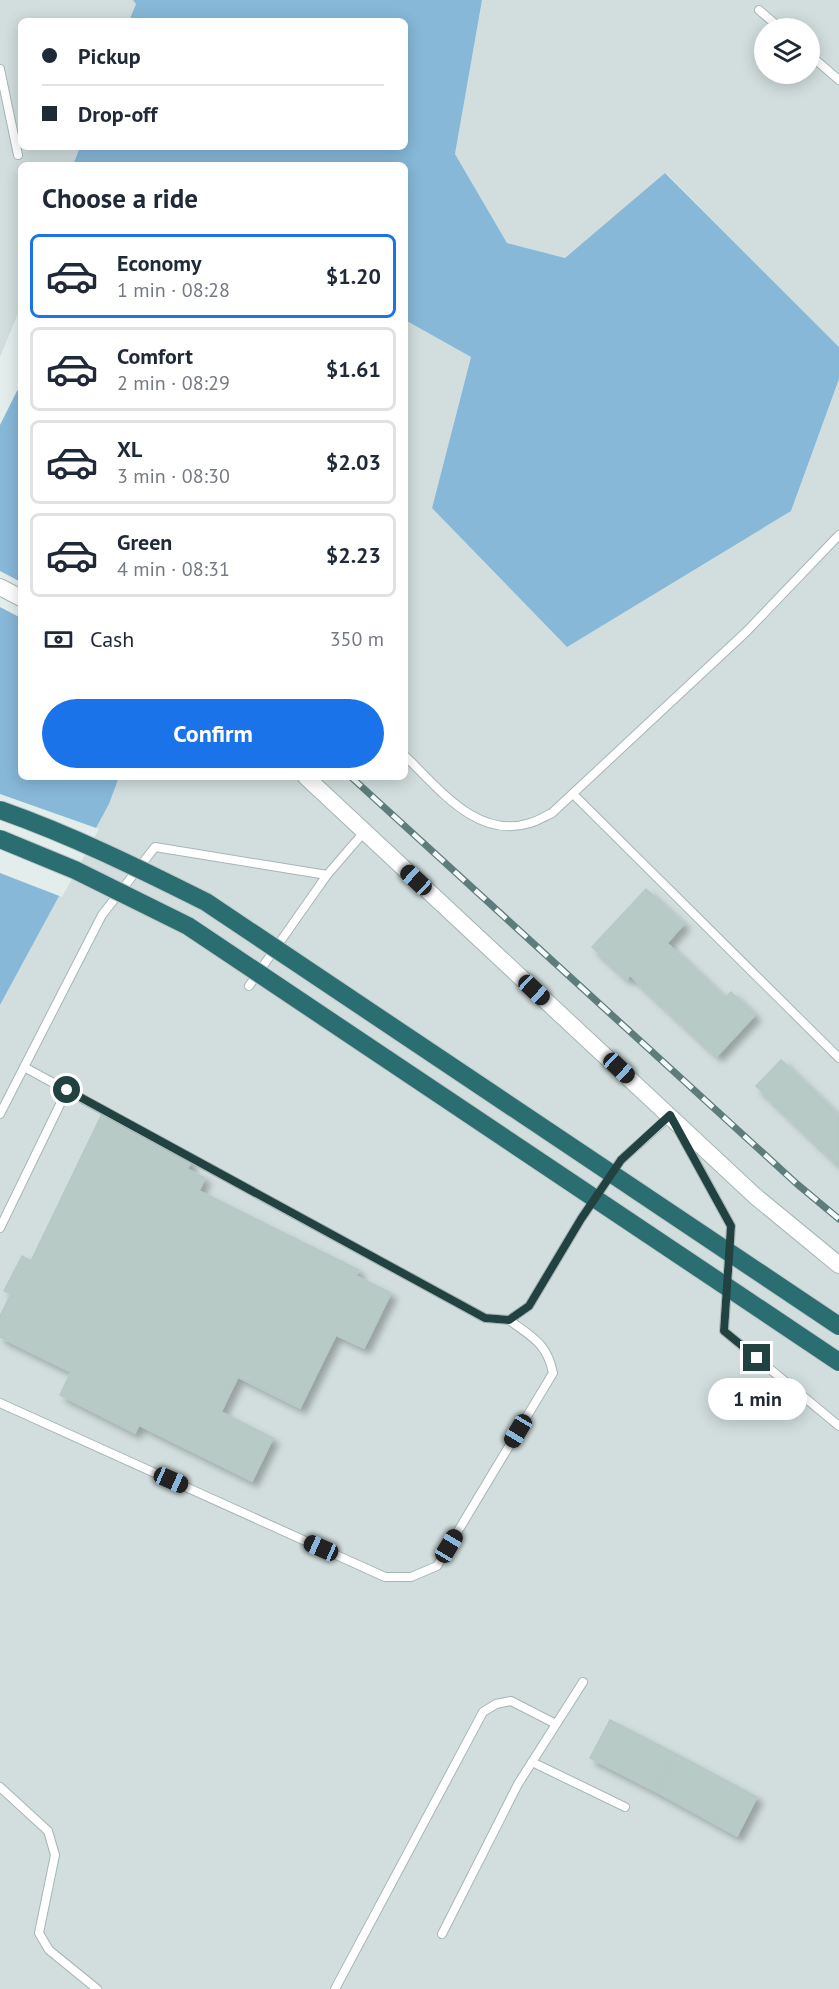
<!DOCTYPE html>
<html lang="en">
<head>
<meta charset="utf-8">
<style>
  body { margin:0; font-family:"PT Sans",sans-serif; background:#f2f2f3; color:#1f2937; height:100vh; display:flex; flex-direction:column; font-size:22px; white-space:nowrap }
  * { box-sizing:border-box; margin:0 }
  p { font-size:20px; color:#747a83 }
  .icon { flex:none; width:33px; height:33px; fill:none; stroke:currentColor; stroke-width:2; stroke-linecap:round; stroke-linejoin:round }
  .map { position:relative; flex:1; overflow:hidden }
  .panel { position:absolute; left:18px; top:162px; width:390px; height:618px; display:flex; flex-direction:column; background:#fff; border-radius:9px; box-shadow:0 3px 15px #0003 }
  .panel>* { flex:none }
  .banner { position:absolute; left:18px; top:18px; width:390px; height:132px; border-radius:9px; box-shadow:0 3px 15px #0003; display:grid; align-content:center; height:132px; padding:0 24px; background:#fff }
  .buttons { position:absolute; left:754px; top:18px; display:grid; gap:12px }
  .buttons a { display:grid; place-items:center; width:66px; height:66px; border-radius:50%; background:#fff; box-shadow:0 3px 15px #0003; font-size:30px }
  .end { position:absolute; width:27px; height:27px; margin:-14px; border:8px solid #214241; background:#fff; box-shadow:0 0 0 3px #fff }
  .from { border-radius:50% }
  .bubble { position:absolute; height:42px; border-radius:21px; background:#fff; box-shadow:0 3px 15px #0003; font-size:20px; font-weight:700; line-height:42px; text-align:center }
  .car { position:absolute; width:18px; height:36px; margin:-18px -9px; border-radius:8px; box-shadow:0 0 4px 2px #0007; background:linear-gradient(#222 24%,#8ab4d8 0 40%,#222 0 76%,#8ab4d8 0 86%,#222 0) }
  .banner b { display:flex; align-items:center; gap:21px; height:57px; font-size:22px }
  .banner b+b { border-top:2px solid #e0e1e3 }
  .banner i { width:15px; height:15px; background:#1f2937 }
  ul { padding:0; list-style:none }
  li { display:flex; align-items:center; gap:18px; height:84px; margin:0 12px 9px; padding:0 12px; border:3px solid #e0e1e3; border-radius:9px }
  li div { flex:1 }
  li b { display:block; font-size:22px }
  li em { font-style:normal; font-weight:700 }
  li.current { border-color:#1a73e8 }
  li>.icon { width:54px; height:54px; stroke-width:1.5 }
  h2 { padding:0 24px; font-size:27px; line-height:72px }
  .pay { display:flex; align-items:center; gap:15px; height:66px; padding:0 24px; font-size:22px }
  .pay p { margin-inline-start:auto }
  .action { display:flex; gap:12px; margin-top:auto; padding:12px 24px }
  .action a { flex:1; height:69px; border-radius:36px; background:#1a73e8; color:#fff; font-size:24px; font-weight:700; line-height:69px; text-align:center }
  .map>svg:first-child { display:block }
  .built { fill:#d1dedd; fill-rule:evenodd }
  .water { fill:#87b8d8 }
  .pier { fill:#e3eeec }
  .building { fill:#b8cac6; stroke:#b5c9c5; stroke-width:1.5; filter:url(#shadow) }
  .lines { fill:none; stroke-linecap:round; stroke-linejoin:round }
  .lane-casing { stroke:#a5b7b5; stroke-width:10 }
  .street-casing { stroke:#a5b7b5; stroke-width:18 }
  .lane { stroke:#fff; stroke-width:8 }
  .street { stroke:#fff; stroke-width:16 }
  .rail-casing { stroke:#5c7d7c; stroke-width:7 }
  .rail { stroke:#f4faf9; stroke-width:4.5; stroke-dasharray:14; stroke-linecap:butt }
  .highway-bridge-casing { stroke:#c1caca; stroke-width:20; stroke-linecap:butt }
  .highway-bridge { stroke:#2a6e71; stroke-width:18 }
  .route { stroke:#214241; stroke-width:8 }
</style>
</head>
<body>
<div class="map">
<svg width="839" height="1989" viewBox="0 0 839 1989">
  <defs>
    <filter id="shadow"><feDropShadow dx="5.5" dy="5.5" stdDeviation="3" flood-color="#0004"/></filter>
  </defs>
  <rect width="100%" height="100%" fill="#e3eeec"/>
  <!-- built -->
  <g class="built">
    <polygon points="0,0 133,0 136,4 129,21 21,21 21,147 80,147 73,165 21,165 21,306 0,357"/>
    <path d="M 482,0 L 839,0 L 839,347 L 666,173 L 565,258 L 507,243 L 455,154 ZM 765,28 L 810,28 L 810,74 L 765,74 Z"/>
    <polygon points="405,320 471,357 432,508 791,511 839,379 839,1989 0,1989 0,1005 109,804 119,777 405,777"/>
  </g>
  <!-- water -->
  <g class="water">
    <polygon points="133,0 482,0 455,154 507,243 565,258 665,173 839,347 839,379 791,511 567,647 432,508 471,357 405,320 405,165 73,165 80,147 405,147 405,21 129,21 136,4"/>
    <polygon points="21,389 21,777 119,777 109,804 0,1005 0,425 17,391"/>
  </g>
  <!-- pier -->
  <g class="pier">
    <polygon points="0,571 21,582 21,618 0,607"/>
    <polygon points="0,794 99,829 62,897 0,873"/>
  </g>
  <!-- building -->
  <g class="building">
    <polygon points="646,889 684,924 667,943 725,998 731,992 755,1015 717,1056 630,975 627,979 592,947"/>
    <polygon points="781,1060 839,1116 839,1165 756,1086"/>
    <polygon points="102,1114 192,1161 187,1169 205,1178 199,1191 359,1270 356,1276 391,1293 364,1348 336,1335 300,1408 238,1377 221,1412 273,1438 252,1481 139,1425 135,1433 60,1395 71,1372 0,1337 0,1316 11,1294 4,1291 22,1256 31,1261"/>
    <polygon points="610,1720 676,1754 657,1792 590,1758"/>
    <polygon points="676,1754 757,1797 737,1836 657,1792"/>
  </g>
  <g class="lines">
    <defs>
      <g id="lane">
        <polyline points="759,10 780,28"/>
        <polyline points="810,55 839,80"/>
        <polyline points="0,69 18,155"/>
        <path d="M 405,756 C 439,788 477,840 530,823 C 538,821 545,816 552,813 L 747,631 L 839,535"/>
        <polyline points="573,794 839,1058"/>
        <polyline points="249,986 327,875"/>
        <polyline points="24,1067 485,1318 509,1320 529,1306 581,1219 621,1160 670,1116"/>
        <polyline points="0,1114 102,915 155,847 327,875 365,831"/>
        <polyline points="679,1131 731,1226 724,1331 839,1426"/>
        <polyline points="0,1228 67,1090"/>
        <path d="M 0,1403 L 385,1577 L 411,1577 L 437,1566 L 553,1373 C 547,1343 532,1337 509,1320"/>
        <polyline points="532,1762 625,1807"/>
        <polyline points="0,1787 48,1831 55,1855 39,1933 49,1950 97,1989"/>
        <polyline points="442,1934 518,1784 583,1682"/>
        <polyline points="335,1989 483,1712 496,1704 511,1701 556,1724"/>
      </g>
      <g id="street">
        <polyline points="0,587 21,598"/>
        <polyline points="306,777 755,1196 839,1265"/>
      </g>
    </defs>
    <!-- lane casing -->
    <use href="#lane" class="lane-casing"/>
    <!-- street casing -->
    <use href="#street" class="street-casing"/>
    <!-- lane -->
    <use href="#lane" class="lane"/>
    <!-- street -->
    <use href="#street" class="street"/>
    <defs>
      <polyline id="rail" points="351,777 797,1184 839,1219"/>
    </defs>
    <!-- rail casing -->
    <use href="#rail" class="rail-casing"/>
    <!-- rail -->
    <use href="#rail" class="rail"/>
    <defs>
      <g id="highway-bridge">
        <path d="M 0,810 C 71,835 138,868 206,902 L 839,1326"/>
        <polyline points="0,839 75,870 188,926 839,1362"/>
      </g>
    </defs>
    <!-- highway-bridge casing -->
    <use href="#highway-bridge" class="highway-bridge-casing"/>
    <!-- highway-bridge -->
    <use href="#highway-bridge" class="highway-bridge"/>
  </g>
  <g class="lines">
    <!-- route -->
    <polyline class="route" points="67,1090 485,1318 509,1320 529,1306 581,1219 621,1160 670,1115 731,1226 724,1331 757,1358"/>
  </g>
</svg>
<div class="buttons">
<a><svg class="icon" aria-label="layers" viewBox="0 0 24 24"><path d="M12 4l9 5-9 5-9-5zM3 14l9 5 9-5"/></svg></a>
</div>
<i class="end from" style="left:67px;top:1090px"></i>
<i class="end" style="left:757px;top:1358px"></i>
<div class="bubble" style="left:708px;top:1378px;width:99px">1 min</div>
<i class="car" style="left:416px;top:880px;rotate:313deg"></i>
<i class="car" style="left:534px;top:990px;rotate:133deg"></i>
<i class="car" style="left:619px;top:1068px;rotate:133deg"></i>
<i class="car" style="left:518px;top:1431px;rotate:211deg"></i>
<i class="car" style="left:171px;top:1480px;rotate:114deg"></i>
<i class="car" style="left:449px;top:1546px;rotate:31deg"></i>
<i class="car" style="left:321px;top:1548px;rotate:294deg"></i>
<div class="banner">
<b><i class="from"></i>Pickup</b>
<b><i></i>Drop-off</b>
</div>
<section class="panel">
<h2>Choose a ride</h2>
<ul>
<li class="current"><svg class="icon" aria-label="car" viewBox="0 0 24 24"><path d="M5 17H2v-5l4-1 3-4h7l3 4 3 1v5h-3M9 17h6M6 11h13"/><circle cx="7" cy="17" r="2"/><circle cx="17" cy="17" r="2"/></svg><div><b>Economy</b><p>1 min · 08:28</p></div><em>$1.20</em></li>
<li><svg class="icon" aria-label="car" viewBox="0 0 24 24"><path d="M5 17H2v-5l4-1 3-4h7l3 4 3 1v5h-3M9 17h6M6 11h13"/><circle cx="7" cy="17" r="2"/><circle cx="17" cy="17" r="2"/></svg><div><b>Comfort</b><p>2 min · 08:29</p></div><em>$1.61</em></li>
<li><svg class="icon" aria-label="car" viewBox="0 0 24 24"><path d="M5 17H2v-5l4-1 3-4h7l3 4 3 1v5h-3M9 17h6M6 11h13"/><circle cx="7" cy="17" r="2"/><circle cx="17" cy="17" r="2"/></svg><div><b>XL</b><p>3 min · 08:30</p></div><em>$2.03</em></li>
<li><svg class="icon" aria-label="car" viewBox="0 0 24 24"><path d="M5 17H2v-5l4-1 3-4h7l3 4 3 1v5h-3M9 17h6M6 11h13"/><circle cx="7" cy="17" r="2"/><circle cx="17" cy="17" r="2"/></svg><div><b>Green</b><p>4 min · 08:31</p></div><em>$2.23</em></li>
</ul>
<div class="pay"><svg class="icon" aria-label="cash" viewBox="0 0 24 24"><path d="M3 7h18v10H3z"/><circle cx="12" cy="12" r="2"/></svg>Cash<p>350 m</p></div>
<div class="action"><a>Confirm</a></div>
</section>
</div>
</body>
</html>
